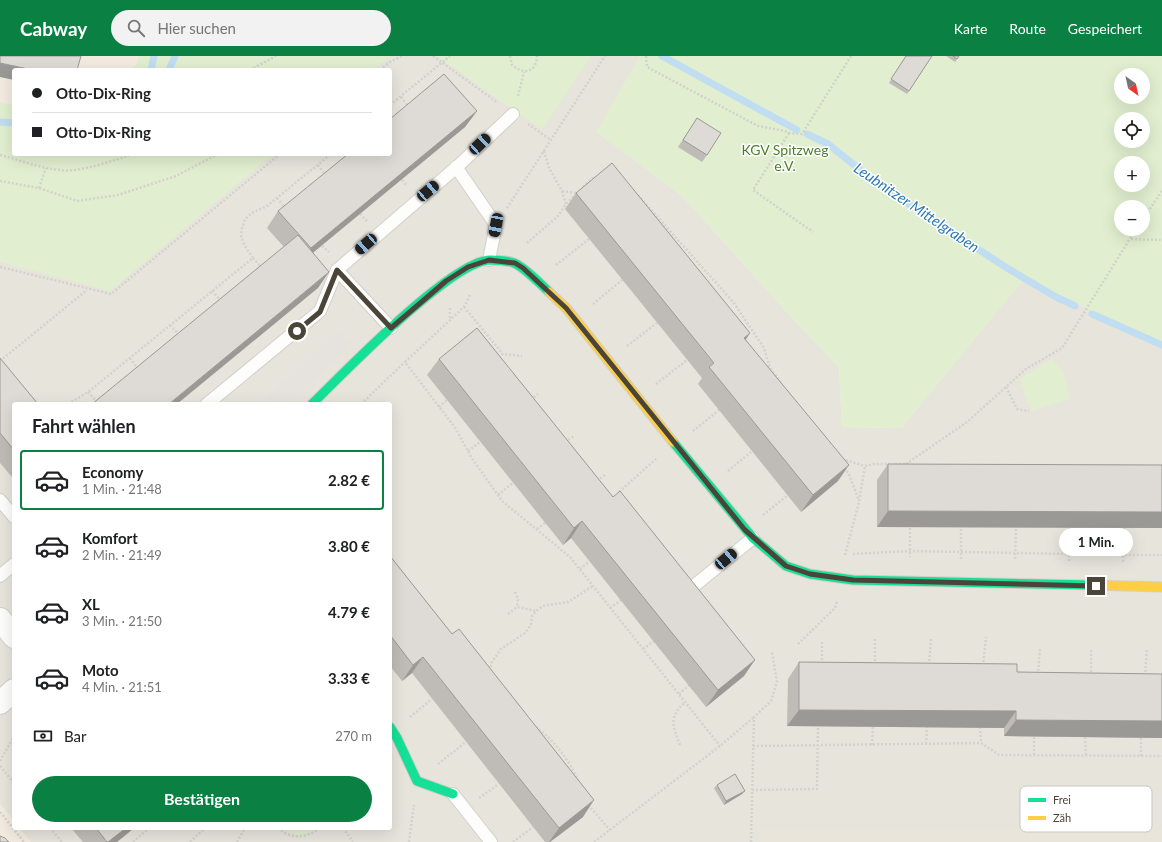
<!DOCTYPE html>
<html lang="de">
<head>
<meta charset="utf-8">
<style>
  body { margin:0; font-family:Lato,sans-serif; background:#f2f2f2; color:#202124; height:100vh; display:flex; flex-direction:column; font-size:15px; white-space:nowrap }
  * { box-sizing:border-box; margin:0 }
  p { font-size:13px; color:#757577 }
  .icon { flex:none; width:22px; height:22px; fill:none; stroke:currentColor; stroke-width:2; stroke-linecap:round; stroke-linejoin:round }
  .map { position:relative; flex:1; overflow:hidden }
  .drawer { position:absolute; left:12px; top:346px; width:380px; height:428px; display:flex; flex-direction:column; background:#fff; border-radius:4px; box-shadow:0 4px 16px #0002 }
  .drawer>* { flex:none }
  .hud { position:absolute; left:12px; top:12px; width:380px; height:88px; border-radius:4px; box-shadow:0 4px 16px #0002; display:grid; align-content:center; height:88px; padding:0 20px; background:#fff }
  .needle { width:26px; rotate:147deg }
  .buttons { position:absolute; left:1114px; top:12px; display:grid; gap:8px }
  .buttons a { display:grid; place-items:center; width:36px; height:36px; border-radius:50%; background:#fff; box-shadow:0 4px 16px #0002; font-size:20px }
  .end { position:absolute; width:18px; height:18px; margin:-9px; border:5px solid #4b4439; background:#fff; box-shadow:0 0 0 2px #fff }
  .from { border-radius:50% }
  .bubble { position:absolute; height:28px; border-radius:14px; background:#fff; box-shadow:0 4px 16px #0002; font-size:13px; font-weight:700; line-height:28px; text-align:center }
  .car { position:absolute; width:12px; height:24px; margin:-12px -6px; border-radius:5px; box-shadow:0 0 3px 1px #0007; background:linear-gradient(#222 24%,#8ab4d8 0 40%,#222 0 76%,#8ab4d8 0 86%,#222 0) }
  .hud b { display:flex; align-items:center; gap:14px; height:38px; font-size:15px }
  .hud b+b { border-top:1px solid #e0e0e0 }
  .hud i { width:10px; height:10px; background:#202124 }
  ul { padding:0; list-style:none }
  li { display:flex; align-items:center; gap:12px; height:60px; margin:0 8px 6px; padding:0 12px; border:2px solid transparent; border-radius:4px }
  li div { flex:1 }
  li b { display:block; font-size:15px }
  li em { font-style:normal; font-weight:700 }
  li.selected { border-color:#0b8043 }
  li>.icon { width:36px; height:36px; stroke-width:1.5 }
  h2 { padding:0 20px; font-size:18px; line-height:48px }
  .pay { display:flex; align-items:center; gap:10px; height:44px; padding:0 20px; font-size:15px }
  .pay p { margin-inline-start:auto }
  .button { display:flex; gap:8px; margin-top:auto; padding:8px 20px }
  .button a { flex:1; height:46px; border-radius:24px; background:#0b8043; color:#fff; font-size:16px; font-weight:700; line-height:46px; text-align:center }
  header { display:flex; align-items:center; gap:24px; box-sizing:border-box; height:56px; padding:0 20px; background:#0b8043; color:#fff }
  header strong { font-size:19px }
  nav { display:flex; gap:22px; margin-inline-start:auto; font-size:14px }
  .search { width:280px; height:36px; background:#f2f2f2; display:flex; align-items:center; gap:10px; box-sizing:border-box; padding:0 14px; border-radius:22px; color:#757577; font-size:15px }
  .map>svg:first-child { display:block }
  .residential { fill:#e7e4dc }
  .commercial { fill:#f3ebdf }
  .education { fill:#eae5da }
  .green { fill:#e1eecf; fill-rule:evenodd }
  .parking { fill:#e6e3df }
  .lines { fill:none; stroke-linecap:round; stroke-linejoin:round }
  .stream { stroke:#c0ddf1; stroke-width:7 }
  .lane-casing { stroke:#d2d0cb; stroke-width:14 }
  .street-casing { stroke:#d2d0cb; stroke-width:24 }
  .fast-casing { stroke:#d3cfc5; stroke-width:11 }
  .slow-casing { stroke:#d3cfc5; stroke-width:11 }
  .path { stroke:#d3d2cc; stroke-width:2.5; stroke-dasharray:2 2; stroke-linecap:butt }
  .lane { stroke:#fdfdfc; stroke-width:12 }
  .street { stroke:#fdfdfc; stroke-width:22 }
  .fast { stroke:#16e098; stroke-width:9 }
  .slow { stroke:#ffcf43; stroke-width:9 }
  .wall { fill:#bfbcb8 }
  .shaded-wall { fill:#9b9996 }
  .building { fill:#dedbd6; stroke:#9b9996 }
  .route { stroke:#4b4439; stroke-width:5 }
  .labels { text-anchor:middle; dominant-baseline:central; stroke-width:3; stroke-linejoin:round; paint-order:stroke }
  .park-label { font-size:14px; fill:#4a7f2a; stroke:#fff }
  .water-label { font-size:15px; font-style:italic; fill:#2e7ab2; stroke:#fff }
  .key { fill:#fff; stroke:#c9c7c4; stroke-width:1 }
  .key-label { font-size:11px; fill:#4b4439 }
</style>
</head>
<body>
<header>
<strong>Cabway</strong>
<div class="search"><svg class="icon" aria-label="search" viewBox="0 0 24 24"><circle cx="10" cy="10" r="6"/><path d="M15 15l6 6"/></svg>Hier suchen</div>
<nav><a>Karte</a><a>Route</a><a>Gespeichert</a></nav>
</header>
<div class="map">
<svg width="1162" height="786" viewBox="0 0 1162 786">
  <rect width="100%" height="100%" fill="#f4f2ee"/>
  <!-- residential -->
  <polygon class="residential" points="139,0 640,0 597,76 683,141 794,264 839,311 842,371 901,372 1027,219 1056,238 1162,287 1162,774 759,774 759,786 31,786 19,772 390,772 390,348 14,348 14,765 0,748 0,47 14,49 14,98 390,98 390,14 132,14 137,8"/>
  <!-- commercial -->
  <g class="commercial">
    <polygon points="0,0 139,0 137,8 132,14 14,14 14,49 0,47"/>
    <polygon points="0,748 14,765 14,772 19,772 31,786 0,786"/>
  </g>
  <!-- education -->
  <rect class="education" x="759" y="774" width="403" height="12"/>
  <!-- green -->
  <g class="green">
    <polygon points="139,0 390,0 374,14 132,14 137,8"/>
    <polygon points="437,0 591,0 542,74"/>
    <path d="M 640,0 L 1162,0 L 1162,287 L 1056,238 L 1027,220 L 901,372 L 842,371 L 839,311 L 794,264 L 683,141 L 596,76 ZM 1121,19 L 1143,19 L 1143,41 L 1121,41 ZM 1121,63 L 1143,63 L 1143,85 L 1121,85 ZM 1121,107 L 1143,107 L 1143,129 L 1121,129 ZM 1121,151 L 1143,151 L 1143,173 L 1121,173 Z"/>
    <polygon points="0,47 14,49 14,98 273,98 110,235 0,206"/>
    <path d="M 1051,303 C 1067,314 1066,326 1070,343 L 1032,355 L 1027,347 L 1020,323 Z"/>
    <path d="M 280,772 L 316,772 C 305,781 292,780 280,772 Z"/>
  </g>
  <!-- parking -->
  <polygon class="parking" points="338,275 350,289 288,348 262,348"/>
  <g class="lines">
    <!-- stream -->
    <g class="stream">
      <polyline points="662,0 797,74"/>
      <polyline points="151,14 154,0"/>
      <polyline points="169,14 175,0"/>
      <polyline points="0,66 14,67"/>
      <polyline points="807,78 828,88 878,128 1007,212 1056,241 1075,250"/>
      <polyline points="1092,258 1162,289"/>
    </g>
    <defs>
      <g id="lane">
        <polyline points="456,111 496,169 489,204"/>
        <polyline points="337,214 391,272"/>
        <polyline points="207,348 320,255 337,214 459,109 513,58"/>
        <polyline points="0,444 14,461"/>
        <polyline points="0,520 14,508"/>
        <polyline points="695,529 753,482"/>
        <polyline points="453,738 491,786"/>
      </g>
      <g id="street">
        <polyline points="0,563 14,581"/>
        <polyline points="0,647 14,634"/>
      </g>
      <g id="fast">
        <path d="M 312,348 C 343,318 451,205 490,204 C 497,204 508,205 514,207 C 522,210 542,229 549,236"/>
        <polyline points="673,386 753,482 786,510 810,518 853,524 1092,529"/>
        <polyline points="390,671 397,682 417,725 453,738"/>
      </g>
      <g id="slow">
        <polyline points="549,236 567,253 673,386"/>
        <polyline points="1092,529 1162,531"/>
      </g>
    </defs>
    <!-- lane casing -->
    <use href="#lane" class="lane-casing"/>
    <!-- street casing -->
    <use href="#street" class="street-casing"/>
    <!-- fast casing -->
    <use href="#fast" class="fast-casing"/>
    <!-- slow casing -->
    <use href="#slow" class="slow-casing"/>
    <!-- path -->
    <g class="path">
      <polyline points="433,0 498,47"/>
      <path d="M 510,0 L 512,9 C 524,19 536,17 537,0"/>
      <polyline points="646,0 647,11 758,70 785,75 789,77 802,78 851,0"/>
      <polyline points="250,14 276,0"/>
      <polyline points="380,14 390,6 402,0"/>
      <polyline points="518,40 524,16"/>
      <polyline points="401,41 409,51"/>
      <polyline points="390,49 450,0"/>
      <polyline points="528,68 551,84"/>
      <polyline points="789,77 753,134 813,176"/>
      <polyline points="544,95 549,112 562,135 566,148"/>
      <path d="M 0,99 C 20,104 39,112 60,114 C 80,117 114,104 134,98"/>
      <polyline points="318,109 326,120"/>
      <polyline points="402,124 407,130"/>
      <polyline points="0,125 39,132 77,145 118,139 176,120 218,98"/>
      <polyline points="583,131 591,123 596,121"/>
      <polyline points="39,132 46,112"/>
      <polyline points="562,135 576,137"/>
      <polyline points="638,139 734,247 764,292 770,312 782,328"/>
      <polyline points="277,142 286,153"/>
      <polyline points="507,152 605,0"/>
      <polyline points="360,158 367,165"/>
      <polyline points="1143,163 1162,135"/>
      <polyline points="1131,183 1162,184"/>
      <polyline points="527,187 558,160 566,148 575,139"/>
      <polyline points="322,190 329,196"/>
      <polyline points="253,202 262,212"/>
      <polyline points="556,209 589,183"/>
      <polyline points="0,211 111,238 280,98"/>
      <polyline points="212,235 221,245"/>
      <polyline points="470,239 464,251 405,306 456,373 471,401 502,445 570,501 720,690"/>
      <polyline points="593,248 622,224"/>
      <polyline points="464,251 503,298"/>
      <polyline points="450,252 450,263"/>
      <polyline points="170,269 179,279"/>
      <polyline points="627,290 657,267"/>
      <polyline points="498,301 503,298 522,300"/>
      <polyline points="130,302 138,313"/>
      <polyline points="0,305 87,234"/>
      <polyline points="656,328 687,304"/>
      <polyline points="1006,331 1017,353 1029,355"/>
      <polyline points="88,336 99,348"/>
      <polyline points="531,344 538,338"/>
      <polyline points="68,348 88,336 253,202 245,190 241,181 242,172 245,163 252,157 267,150 331,98"/>
      <polyline points="361,348 405,306"/>
      <polyline points="439,351 447,344"/>
      <polyline points="693,375 719,354"/>
      <polyline points="565,386 574,380"/>
      <polyline points="468,395 480,386"/>
      <polyline points="842,403 865,410 874,408 890,408"/>
      <polyline points="895,408 910,408"/>
      <polyline points="906,408 967,366 1026,313 1062,292 1136,173"/>
      <polyline points="844,412 849,418 859,445"/>
      <polyline points="728,415 752,395"/>
      <polyline points="597,425 605,419"/>
      <polyline points="619,436 656,403"/>
      <polyline points="498,439 513,427"/>
      <polyline points="763,459 788,439"/>
      <polyline points="910,472 910,501"/>
      <polyline points="537,473 545,467"/>
      <polyline points="853,498 910,495 1123,499 1162,499"/>
      <polyline points="845,499 859,446 865,410"/>
      <polyline points="961,503 961,472"/>
      <polyline points="1015,503 1016,472"/>
      <polyline points="1069,505 1069,472"/>
      <polyline points="1123,506 1124,472"/>
      <polyline points="580,513 590,505"/>
      <polyline points="515,536 518,543 517,551"/>
      <polyline points="610,552 621,544"/>
      <polyline points="508,558 517,551 536,555"/>
      <polyline points="822,586 822,610"/>
      <polyline points="798,588 835,552 837,545"/>
      <polyline points="643,593 654,585"/>
      <polyline points="875,609 875,583"/>
      <polyline points="929,609 931,582"/>
      <polyline points="983,610 986,581"/>
      <polyline points="490,615 492,606 501,593 525,577 531,569 532,560 536,555 543,550 568,546 593,530"/>
      <polyline points="1038,619 1040,592"/>
      <polyline points="1091,620 1091,592"/>
      <polyline points="1145,620 1147,593"/>
      <polyline points="679,638 689,629"/>
      <polyline points="410,661 432,643"/>
      <path d="M 533,668 C 554,685 566,699 578,724"/>
      <polyline points="980,671 981,687"/>
      <polyline points="1034,681 1034,699"/>
      <polyline points="1085,681 1086,700"/>
      <polyline points="926,688 927,671"/>
      <path d="M 680,689 C 673,670 668,662 685,646"/>
      <polyline points="872,689 873,670"/>
      <polyline points="753,690 981,687 999,699 1162,700"/>
      <polyline points="1141,700 1141,681"/>
      <polyline points="0,705 14,680"/>
      <polyline points="438,708 466,686"/>
      <polyline points="0,710 14,727"/>
      <polyline points="752,734 817,733 818,670"/>
      <polyline points="479,742 499,728"/>
      <polyline points="588,749 610,774"/>
      <polyline points="0,756 24,786"/>
      <polyline points="50,772 62,786"/>
      <path d="M 278,772 C 290,784 307,782 320,772"/>
      <polyline points="343,772 353,786"/>
      <polyline points="133,786 149,772"/>
      <polyline points="190,786 205,772"/>
      <polyline points="237,786 245,772"/>
      <polyline points="409,786 414,749"/>
      <polyline points="513,786 533,771"/>
      <polyline points="594,786 720,690 754,661"/>
      <polyline points="751,786 754,661 771,645 777,626 772,596"/>
    </g>
    <!-- lane -->
    <use href="#lane" class="lane"/>
    <!-- street -->
    <use href="#street" class="street"/>
    <!-- fast -->
    <use href="#fast" class="fast"/>
    <!-- slow -->
    <use href="#slow" class="slow"/>
  </g>
  <!-- wall -->
  <g class="wall">
    <polygon points="906,0 932,0 907,38 889,27"/>
    <polygon points="946,0 959,0 955,6"/>
    <polygon points="477,55 465,71 313,197 318,232 284,191 267,172 278,155"/>
    <polygon points="697,62 707,99 702,106 678,91"/>
    <polygon points="576,137 746,284 838,425 801,456 698,328 702,322 565,153"/>
    <polygon points="0,302 14,348 14,419 12,421 0,407"/>
    <polygon points="439,303 744,620 706,651 571,482 563,489 427,319"/>
    <polygon points="888,408 1162,409 1162,472 877,471 877,424"/>
    <polygon points="390,500 583,761 550,786 545,786 412,617 402,625 390,610"/>
    <polygon points="799,606 1017,616 1162,618 1162,682 1004,680 1004,672 787,670 788,623"/>
    <polygon points="717,729 742,738 724,749 714,732"/>
    <polygon points="71,772 134,772 117,786 83,786"/>
  </g>
  <!-- shaded-wall -->
  <g class="shaded-wall">
    <polygon points="0,7 33,14 14,14 14,24 0,21"/>
    <polygon points="477,55 465,71 299,208 311,192"/>
    <polygon points="329,216 318,232 177,348 169,348"/>
    <polygon points="750,277 739,294 744,282"/>
    <polygon points="849,409 838,425 801,456 813,439"/>
    <polygon points="888,455 1162,456 1162,472 877,471"/>
    <polygon points="582,465 571,482 563,489 574,472"/>
    <polygon points="423,601 412,617 402,625 413,609"/>
    <polygon points="755,604 744,620 706,651 718,634"/>
    <polygon points="799,654 1016,655 1004,672 787,670"/>
    <polygon points="1016,664 1162,665 1162,682 1004,680"/>
    <polygon points="745,735 742,738 724,749 726,745"/>
    <polygon points="594,744 583,761 550,786 549,786 559,772"/>
    <polygon points="126,772 134,772 117,786 108,786"/>
  </g>
  <!-- building -->
  <g class="building">
    <polygon points="0,0 81,0 77,14 33,14 0,7"/>
    <polygon points="906,0 932,0 909,35 891,23"/>
    <polygon points="953,0 959,0 957,3"/>
    <polygon points="444,18 477,55 311,192 278,155 348,98 390,98 390,63"/>
    <polygon points="697,62 721,77 707,99 683,84"/>
    <polygon points="612,107 750,277 744,282 849,409 813,439 709,311 714,307 576,137"/>
    <polygon points="298,179 329,216 169,348 92,348"/>
    <polygon points="477,272 613,441 620,435 755,604 718,634 582,465 574,472 439,303"/>
    <polygon points="0,302 38,348 14,348 14,394 0,377"/>
    <polygon points="888,408 1162,409 1162,456 888,455"/>
    <polygon points="390,500 452,578 459,573 594,744 559,772 423,601 413,609 390,579"/>
    <polygon points="799,606 1017,608 1017,616 1162,618 1162,665 1016,664 1016,655 799,654"/>
    <polygon points="735,718 745,735 726,745 717,729"/>
    <polygon points="96,772 126,772 108,786 107,786"/>
    <polygon points="0,780 5,782 9,786 0,786"/>
  </g>
  <g class="lines">
    <!-- route -->
    <polyline class="route" points="297,275 320,256 337,214 391,272 446,225 468,211 489,204 515,207 523,212 566,252 745,474 786,510 810,518 853,524 1096,530"/>
  </g>
  <g class="labels">
    <!-- park labels -->
    <g class="park-label">
      <text x="785" y="93">KGV Spitzweg<tspan x="785" dy="16">e.V.</tspan></text>
    </g>
    <!-- water labels -->
    <g class="water-label">
      <text transform="translate(917 151) rotate(34)">Leubnitzer Mittelgraben</text>
    </g>
  </g>
  <!-- legend -->
  <rect x="1020" y="730" width="132" height="46" rx="6" class="key"/>
  <rect x="1028" y="742" width="18" height="4" fill="#16e098"/>
  <rect x="1028" y="760" width="18" height="4" fill="#ffcf43"/>
  <g class="key-label">
    <text x="1053" y="748">Frei</text>
    <text x="1053" y="766">Zäh</text>
  </g>
</svg>
<div class="buttons">
<a><svg class="needle" viewBox="-14 -14 28 28"><path d="M0-13l5 13h-10z" fill="#e53935"/><path d="M0 13l5-13h-10z" fill="#757577"/></svg></a>
<a><svg class="icon" aria-label="locate" viewBox="0 0 24 24"><circle cx="12" cy="12" r="6"/><path d="M12 2v4M12 18v4M2 12h4M18 12h4"/></svg></a>
<a>+</a>
<a>−</a>
</div>
<i class="end from" style="left:297px;top:275px"></i>
<i class="end" style="left:1096px;top:530px"></i>
<div class="bubble" style="left:1059px;top:472px;width:74px">1 Min.</div>
<i class="car" style="left:480px;top:88px;rotate:47deg"></i>
<i class="car" style="left:428px;top:135px;rotate:50deg"></i>
<i class="car" style="left:496px;top:169px;rotate:191deg"></i>
<i class="car" style="left:366px;top:188px;rotate:229deg"></i>
<i class="car" style="left:726px;top:503px;rotate:50deg"></i>
<div class="hud">
<b><i class="from"></i>Otto-Dix-Ring</b>
<b><i></i>Otto-Dix-Ring</b>
</div>
<section class="drawer">
<h2>Fahrt wählen</h2>
<ul>
<li class="selected"><svg class="icon" aria-label="car" viewBox="0 0 24 24"><path d="M5 17H2v-5l4-1 3-4h7l3 4 3 1v5h-3M9 17h6M6 11h13"/><circle cx="7" cy="17" r="2"/><circle cx="17" cy="17" r="2"/></svg><div><b>Economy</b><p>1 Min. · 21:48</p></div><em>2.82 €</em></li>
<li><svg class="icon" aria-label="car" viewBox="0 0 24 24"><path d="M5 17H2v-5l4-1 3-4h7l3 4 3 1v5h-3M9 17h6M6 11h13"/><circle cx="7" cy="17" r="2"/><circle cx="17" cy="17" r="2"/></svg><div><b>Komfort</b><p>2 Min. · 21:49</p></div><em>3.80 €</em></li>
<li><svg class="icon" aria-label="car" viewBox="0 0 24 24"><path d="M5 17H2v-5l4-1 3-4h7l3 4 3 1v5h-3M9 17h6M6 11h13"/><circle cx="7" cy="17" r="2"/><circle cx="17" cy="17" r="2"/></svg><div><b>XL</b><p>3 Min. · 21:50</p></div><em>4.79 €</em></li>
<li><svg class="icon" aria-label="car" viewBox="0 0 24 24"><path d="M5 17H2v-5l4-1 3-4h7l3 4 3 1v5h-3M9 17h6M6 11h13"/><circle cx="7" cy="17" r="2"/><circle cx="17" cy="17" r="2"/></svg><div><b>Moto</b><p>4 Min. · 21:51</p></div><em>3.33 €</em></li>
</ul>
<div class="pay"><svg class="icon" aria-label="cash" viewBox="0 0 24 24"><path d="M3 7h18v10H3z"/><circle cx="12" cy="12" r="2"/></svg>Bar<p>270 m</p></div>
<div class="button"><a>Bestätigen</a></div>
</section>
</div>
</body>
</html>
